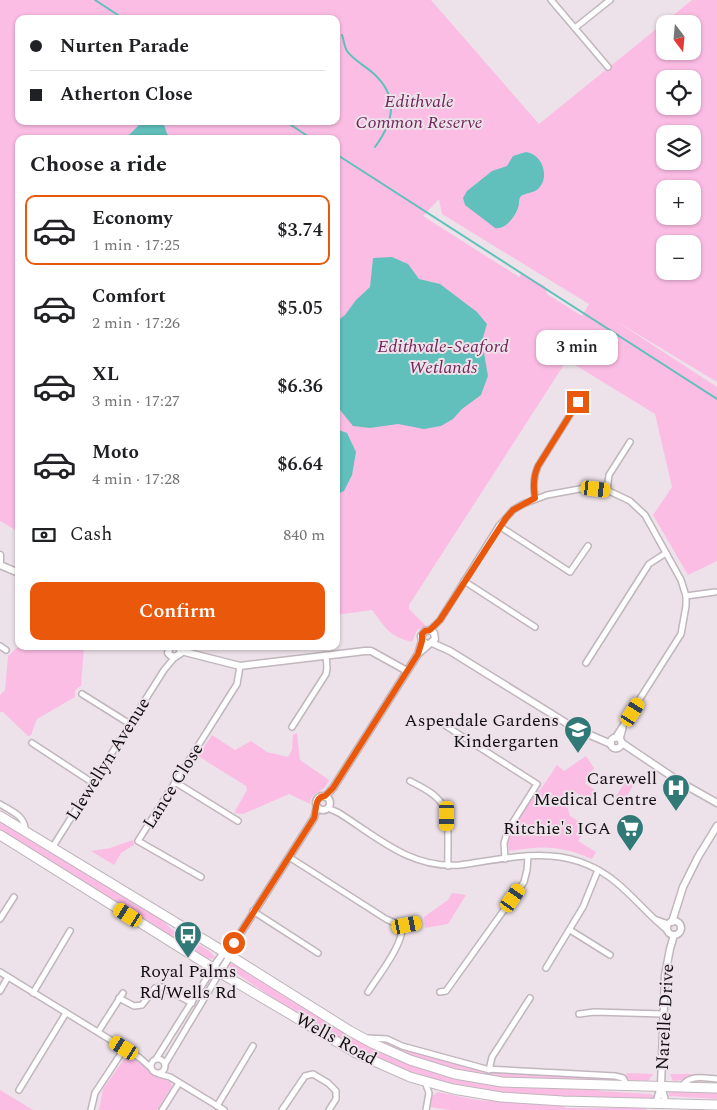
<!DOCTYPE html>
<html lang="en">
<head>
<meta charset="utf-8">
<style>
  body { margin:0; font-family:Spectral,serif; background:#f2f2f2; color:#202124; height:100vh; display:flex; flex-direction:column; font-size:19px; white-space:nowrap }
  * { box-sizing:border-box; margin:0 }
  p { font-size:16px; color:#757577 }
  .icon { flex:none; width:28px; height:28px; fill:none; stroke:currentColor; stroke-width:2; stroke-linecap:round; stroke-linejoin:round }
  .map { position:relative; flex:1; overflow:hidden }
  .panel { position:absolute; left:15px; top:135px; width:325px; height:515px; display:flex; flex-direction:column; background:#fff; border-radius:10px; box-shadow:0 1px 4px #0004 }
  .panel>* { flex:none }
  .hud { position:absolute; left:15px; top:15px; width:325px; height:110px; border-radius:10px; box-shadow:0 1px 4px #0004; display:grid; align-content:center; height:110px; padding:0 15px; background:#fff }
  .needle { width:32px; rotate:164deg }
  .tools { position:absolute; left:656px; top:15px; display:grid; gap:10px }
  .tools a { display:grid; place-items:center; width:45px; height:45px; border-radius:10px; background:#fff; box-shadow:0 1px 4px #0004; font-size:25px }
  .end { position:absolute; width:22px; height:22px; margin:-11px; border:6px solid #ea580c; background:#fff; box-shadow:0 0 0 2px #fff }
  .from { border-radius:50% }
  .bubble { position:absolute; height:35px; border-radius:10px; background:#fff; box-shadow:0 1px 4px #0004; font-size:16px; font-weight:600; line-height:35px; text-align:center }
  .car { position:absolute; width:15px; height:30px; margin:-15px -8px; border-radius:6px; box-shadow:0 0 4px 1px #0007; background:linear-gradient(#f5c518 24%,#345 0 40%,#f5c518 0 76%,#345 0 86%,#f5c518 0) }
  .hud b { display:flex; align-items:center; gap:18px; height:48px; font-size:19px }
  .hud b+b { border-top:1px solid #e0e0e0 }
  .hud i { width:12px; height:12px; background:#202124 }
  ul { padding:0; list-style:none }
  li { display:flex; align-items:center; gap:15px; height:70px; margin:0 10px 8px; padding:0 5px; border:2px solid transparent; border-radius:10px }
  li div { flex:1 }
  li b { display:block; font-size:19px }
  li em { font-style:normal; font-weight:600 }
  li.on { border-color:#ea580c }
  li>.icon { width:45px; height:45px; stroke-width:1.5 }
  h2 { padding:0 15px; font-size:22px; line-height:60px }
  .pay { display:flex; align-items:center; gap:12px; height:55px; padding:0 15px; font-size:19px }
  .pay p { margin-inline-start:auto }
  .primary-button { display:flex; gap:10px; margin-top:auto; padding:10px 15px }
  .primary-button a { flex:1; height:58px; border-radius:10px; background:#ea580c; color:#fff; font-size:20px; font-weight:600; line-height:58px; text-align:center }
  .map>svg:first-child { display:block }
  .green { fill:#fcbde5; fill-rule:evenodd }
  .water { fill:#62c0bc }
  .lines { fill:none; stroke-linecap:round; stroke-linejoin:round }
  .stream { stroke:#62c0bc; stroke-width:2 }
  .minor-casing { stroke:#c0b6bc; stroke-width:8 }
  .tertiary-casing { stroke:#c0b6bc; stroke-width:9 }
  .primary-casing { stroke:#c0b6bc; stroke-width:11 }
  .minor { stroke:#fff; stroke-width:5 }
  .tertiary { stroke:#fff; stroke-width:6 }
  .primary { stroke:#fff; stroke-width:9 }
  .route { stroke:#ea580c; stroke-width:6 }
  .labels { text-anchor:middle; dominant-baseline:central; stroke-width:4; stroke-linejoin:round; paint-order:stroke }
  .park-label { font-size:18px; font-style:italic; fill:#70285c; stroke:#ede2e9 }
  .poi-label { font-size:18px; fill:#120f11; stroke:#ede2e9; text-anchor:end }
  .street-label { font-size:18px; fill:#120f11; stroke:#ede2e9 }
</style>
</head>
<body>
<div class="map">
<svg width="717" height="1110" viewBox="0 0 717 1110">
  <rect width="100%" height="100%" fill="#ede2e9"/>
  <!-- green -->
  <g class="green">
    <path d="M 0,0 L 431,0 L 539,124 L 692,0 L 717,0 L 717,382 L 616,321 L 717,387 L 717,561 L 688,575 L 653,515 L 672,487 L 655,414 L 567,360 L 409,605 L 409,609 L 426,626 L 417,630 L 412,642 C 388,636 386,628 372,610 L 336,615 L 336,139 L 19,139 L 19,532 L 0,521 ZM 19,19 L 336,19 L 336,121 L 19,121 ZM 665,24 L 692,24 L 692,51 L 665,51 ZM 665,79 L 692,79 L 692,106 L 665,106 ZM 665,134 L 692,134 L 692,161 L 665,161 ZM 665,189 L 692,189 L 692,216 L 665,216 ZM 439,199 L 442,214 L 589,304 L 582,316 L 547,294 L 545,286 L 521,274 L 519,277 L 423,216 ZM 665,244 L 692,244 L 692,271 L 665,271 Z"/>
    <path d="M 19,646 L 84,646 L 81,686 C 76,688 74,691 75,697 L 37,719 L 31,735 L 28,736 L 3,712 L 0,712 L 0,695 L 5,690 L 8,656 Z"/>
    <path d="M 297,733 L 300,760 L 329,780 C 329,781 324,788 324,788 C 316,795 311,793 310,804 L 289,794 L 243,814 L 234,813 L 247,790 L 246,786 L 198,756 L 212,735 L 235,750 L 251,741 L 267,752 L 288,757 L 292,750 L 293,735 Z"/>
    <path d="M 586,756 L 594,768 L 585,783 L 595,790 L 590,801 L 577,793 L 567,805 L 570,816 L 588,827 L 578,841 L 596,852 L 592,859 C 562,846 543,845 511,851 L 509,850 L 508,842 L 514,826 L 533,794 L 541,789 L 557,765 L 564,771 Z"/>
    <polygon points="626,781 633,786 624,801 616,796"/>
    <path d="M 0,820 L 162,920 C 167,925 172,930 178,934 C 189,941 210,947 216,959 L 205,958 L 185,947 L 0,832 Z"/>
    <polygon points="133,840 134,845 121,853 114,865 91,851 110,848"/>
    <polygon points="452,893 466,895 448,924 425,928 424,917 448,900"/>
    <path d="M 230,964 L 235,964 L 241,967 L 355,1037 L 443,1073 L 589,1088 L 601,1091 L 650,1094 L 654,1096 L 653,1098 L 644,1100 C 570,1097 493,1100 421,1078 C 352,1057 290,1009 230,969 Z"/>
    <polygon points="375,1041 385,1041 397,1047 483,1072 616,1078 620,1079 621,1081 509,1079 475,1074 432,1064 398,1052"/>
    <path d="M 127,1055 C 142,1064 155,1073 171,1082 L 172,1086 L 157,1110 L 99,1110 L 103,1089 Z"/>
    <polygon points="627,1073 653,1074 652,1076 648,1081 630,1080 625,1077"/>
    <polygon points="670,1074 692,1074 682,1080 673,1081"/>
    <polygon points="0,1090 33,1110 0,1110"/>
    <polygon points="674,1091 717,1092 717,1099 669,1096 669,1092"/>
    <polygon points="438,1092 477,1100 564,1106 565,1108 645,1108 647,1110 450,1110 429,1107 431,1097"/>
  </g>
  <!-- water -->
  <g class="water">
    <polygon points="163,122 169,139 125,139 141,123"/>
    <path d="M 526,152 C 542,154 550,176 539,188 C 533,194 527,192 521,196 C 518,200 520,203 518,208 C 515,217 505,230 495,228 L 465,205 L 463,198 L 467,191 L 492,171 L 507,166 L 513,156 Z"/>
    <polygon points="392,257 408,264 419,279 440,284 477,312 487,324 482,341 488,376 481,395 462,409 453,419 441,426 424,429 398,424 370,428 353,426 336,405 336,322 345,315 356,300 370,287 373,258"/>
    <polygon points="336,429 347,433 356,452 352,475 344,491 336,495"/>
  </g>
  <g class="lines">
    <!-- stream -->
    <g class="stream">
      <polyline points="95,0 124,19"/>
      <path d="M 342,35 C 344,40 344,46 347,51 C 353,60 366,66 374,74 C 399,97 394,121 375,147"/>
      <polyline points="285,121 312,139"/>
      <polyline points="336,154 717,399"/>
    </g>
    <defs>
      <g id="minor">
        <polyline points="551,0 608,67"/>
        <polyline points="575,28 610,0"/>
        <polyline points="607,490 609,475 630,442"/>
        <path d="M 535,498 C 533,487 533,477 538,466 L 578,402"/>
        <polyline points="499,526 570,572 588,546"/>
        <polyline points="464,581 535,627"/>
        <polyline points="686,596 715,592"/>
        <polyline points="430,630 440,620 499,526 513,510 523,504 547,495 585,488 607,490 630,501 645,515 681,580 686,596 686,606 681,634 615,738"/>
        <polyline points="0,646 6,650"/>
        <polyline points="586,663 649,564 666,553"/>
        <polyline points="82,694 130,724"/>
        <polyline points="446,726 537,784 508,830 504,843 505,859"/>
        <polyline points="292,727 326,674 327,668 326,655"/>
        <polyline points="620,739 623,728"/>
        <polyline points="32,743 93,783"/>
        <path d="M 410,781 C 421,787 435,793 442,804 C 451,817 447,850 448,866"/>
        <polyline points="175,782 238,821"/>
        <path d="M 0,804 C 11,811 26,816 25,831"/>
        <path d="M 328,808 L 339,813 C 377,837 411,869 460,865 C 517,857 568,842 617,883 C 635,898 649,916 667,930"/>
        <polyline points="52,848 164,670 175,657"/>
        <polyline points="289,857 386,919 402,926 417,923"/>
        <polyline points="201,877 138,841 237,684 240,666"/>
        <polyline points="253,911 318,953"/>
        <polyline points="0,919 14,897"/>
        <polyline points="657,920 668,924"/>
        <polyline points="570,930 610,955"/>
        <polyline points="546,968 583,907 598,870"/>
        <polyline points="0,972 140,1058 151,1068"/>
        <polyline points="0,991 8,977"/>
        <path d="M 368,992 C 378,976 404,944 402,926"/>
        <polyline points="440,992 446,991 524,882 527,870 528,856"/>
        <polyline points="33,993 70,931"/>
        <polyline points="119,998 134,1006 142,1005 155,988 162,987 192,1003"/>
        <polyline points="579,1014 594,1012 663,1014"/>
        <polyline points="98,1032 123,993"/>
        <polyline points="367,1038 387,1039 402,1046 486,1069 615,1076 623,1078 627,1085"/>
        <circle cx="158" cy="1066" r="7"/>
        <polyline points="156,1059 213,968"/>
        <polyline points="165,1064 220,972"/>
        <polyline points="489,1070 492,1057 530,998"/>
        <polyline points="159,1074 170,1077 224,1110"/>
        <polyline points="425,1082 429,1093 426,1110"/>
        <path d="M 682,1086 C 690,1074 704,1078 717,1079"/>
        <polyline points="19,1090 66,1013"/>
        <polyline points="217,1106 253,1046"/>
        <polyline points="91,1110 95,1093 124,1049"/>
        <polyline points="162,1110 179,1083"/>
        <polyline points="282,1110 305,1076 313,1074 328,1083 336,1091 336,1099 329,1110"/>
      </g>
      <g id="tertiary">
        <polyline points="0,555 0,562"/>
        <polyline points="0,565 19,573"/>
        <polyline points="432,643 450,651 576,729 611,744"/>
        <polyline points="170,646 168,653 171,656 175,657 181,653 179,646"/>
        <polyline points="181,651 240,666 365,651 371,651 407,671"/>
        <polyline points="419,653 435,639 434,633 430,630 425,631 421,636 422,641 427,644"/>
        <circle cx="616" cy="743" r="5.5"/>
        <polyline points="622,743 680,782 717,803"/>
        <circle cx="323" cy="803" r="7"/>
        <polyline points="325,797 333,788 418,654 422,641"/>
        <circle cx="674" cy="928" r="7"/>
        <polyline points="672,922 683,887 698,857 717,826"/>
        <polyline points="213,968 224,952 227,952"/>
        <polyline points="220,972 230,956 229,952 231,948 314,818 317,807"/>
        <polyline points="656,1104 661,1086"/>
        <polyline points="666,1104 661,1086 665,975 670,949 674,935"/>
      </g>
      <g id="primary">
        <polyline points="0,816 216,947 350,1031 374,1044 410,1060 455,1074 502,1082 717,1088"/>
        <polyline points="0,835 229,978 356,1053 410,1077 453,1089 501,1097 563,1101 717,1105"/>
      </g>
    </defs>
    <!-- minor casing -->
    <use href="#minor" class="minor-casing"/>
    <!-- tertiary casing -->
    <use href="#tertiary" class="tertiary-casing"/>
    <!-- primary casing -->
    <use href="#primary" class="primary-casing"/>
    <!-- minor -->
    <use href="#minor" class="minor"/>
    <!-- tertiary -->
    <use href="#tertiary" class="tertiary"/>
    <!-- primary -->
    <use href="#primary" class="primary"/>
  </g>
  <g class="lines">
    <!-- route -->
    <path class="route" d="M 234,943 L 314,818 C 317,809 314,797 325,796 L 333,788 L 418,654 L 422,641 L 422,634 L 425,631 L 430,630 L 440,620 L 506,518 L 513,510 L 535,498 C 533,487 533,477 538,466 L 578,402"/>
  </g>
  <!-- icons -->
  <defs>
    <symbol id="school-pin" viewBox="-11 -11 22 30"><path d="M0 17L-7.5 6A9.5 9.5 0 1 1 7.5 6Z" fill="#307976" stroke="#ede2e9"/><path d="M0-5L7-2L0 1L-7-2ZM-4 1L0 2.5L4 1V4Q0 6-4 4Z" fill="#fff"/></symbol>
    <symbol id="hospital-pin" viewBox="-11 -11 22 30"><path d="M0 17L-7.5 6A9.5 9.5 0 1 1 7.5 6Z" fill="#307976" stroke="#ede2e9"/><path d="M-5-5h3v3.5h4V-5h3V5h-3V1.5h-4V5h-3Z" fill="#fff"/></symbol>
    <symbol id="supermarket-pin" viewBox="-11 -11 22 30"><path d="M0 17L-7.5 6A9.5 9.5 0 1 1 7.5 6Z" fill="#307976" stroke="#ede2e9"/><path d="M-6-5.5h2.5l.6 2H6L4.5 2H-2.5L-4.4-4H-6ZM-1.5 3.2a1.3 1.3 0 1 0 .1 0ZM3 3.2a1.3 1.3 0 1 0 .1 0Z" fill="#fff"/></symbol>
    <symbol id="bus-pin" viewBox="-11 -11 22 30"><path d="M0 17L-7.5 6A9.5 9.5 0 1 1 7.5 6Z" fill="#307976" stroke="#ede2e9"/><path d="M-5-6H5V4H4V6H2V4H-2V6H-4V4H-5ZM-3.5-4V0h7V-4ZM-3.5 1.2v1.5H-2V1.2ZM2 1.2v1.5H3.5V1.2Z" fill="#fff"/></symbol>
  </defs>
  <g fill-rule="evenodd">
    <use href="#school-pin" x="562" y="714" width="32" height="43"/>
    <use href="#hospital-pin" x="660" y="772" width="32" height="43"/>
    <use href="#supermarket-pin" x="614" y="812" width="32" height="43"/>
    <use href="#bus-pin" x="172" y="919" width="32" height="43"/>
  </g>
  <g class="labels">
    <!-- park labels -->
    <g class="park-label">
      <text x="419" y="101">Edithvale<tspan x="419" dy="21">Common Reserve</tspan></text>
      <text x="443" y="346">Edithvale-Seaford<tspan x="443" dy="21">Wetlands</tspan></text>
    </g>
    <!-- poi labels -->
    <g class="poi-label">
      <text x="559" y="720">Aspendale Gardens<tspan x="559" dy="21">Kindergarten</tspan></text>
      <text x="657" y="778">Carewell<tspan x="657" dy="21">Medical Centre</tspan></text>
      <text x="611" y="828">Ritchie's IGA</text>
      <text x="188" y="971" text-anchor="middle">Royal Palms<tspan x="188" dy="21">Rd/Wells Rd</tspan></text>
    </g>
    <!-- street labels -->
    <g class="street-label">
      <text transform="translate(108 759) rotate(-58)">Llewellyn Avenue</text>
      <text transform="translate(173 786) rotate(-58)">Lance Close</text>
      <text transform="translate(665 1017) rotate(-87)">Narelle Drive</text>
      <text transform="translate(336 1039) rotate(29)">Wells Road</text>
    </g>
  </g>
</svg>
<div class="tools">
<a><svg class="needle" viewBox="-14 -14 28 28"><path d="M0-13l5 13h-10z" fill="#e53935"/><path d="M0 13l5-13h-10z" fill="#757577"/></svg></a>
<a><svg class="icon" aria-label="locate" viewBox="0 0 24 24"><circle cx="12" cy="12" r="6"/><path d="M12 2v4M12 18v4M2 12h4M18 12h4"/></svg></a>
<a><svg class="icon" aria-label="layers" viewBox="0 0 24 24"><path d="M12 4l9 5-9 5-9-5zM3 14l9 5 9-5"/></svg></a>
<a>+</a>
<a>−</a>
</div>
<i class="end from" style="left:234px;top:943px"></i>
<i class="end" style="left:578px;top:402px"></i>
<div class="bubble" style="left:536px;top:330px;width:82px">3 min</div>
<i class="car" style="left:596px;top:489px;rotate:97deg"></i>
<i class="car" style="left:633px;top:712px;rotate:32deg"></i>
<i class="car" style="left:447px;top:816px;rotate:180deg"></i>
<i class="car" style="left:513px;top:898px;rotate:35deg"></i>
<i class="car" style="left:128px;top:915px;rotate:302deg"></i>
<i class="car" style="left:407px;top:925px;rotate:79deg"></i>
<i class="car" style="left:124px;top:1048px;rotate:302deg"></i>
<div class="hud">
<b><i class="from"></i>Nurten Parade</b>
<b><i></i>Atherton Close</b>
</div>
<section class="panel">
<h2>Choose a ride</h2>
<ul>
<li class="on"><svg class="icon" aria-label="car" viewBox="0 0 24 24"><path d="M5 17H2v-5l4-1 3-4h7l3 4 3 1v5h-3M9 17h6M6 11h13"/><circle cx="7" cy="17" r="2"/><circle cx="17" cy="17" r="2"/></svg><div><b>Economy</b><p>1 min · 17:25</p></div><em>$3.74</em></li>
<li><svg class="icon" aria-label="car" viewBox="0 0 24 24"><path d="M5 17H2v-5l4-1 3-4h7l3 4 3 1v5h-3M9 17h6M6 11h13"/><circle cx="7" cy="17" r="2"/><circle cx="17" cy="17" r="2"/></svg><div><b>Comfort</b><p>2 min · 17:26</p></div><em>$5.05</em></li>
<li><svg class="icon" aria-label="car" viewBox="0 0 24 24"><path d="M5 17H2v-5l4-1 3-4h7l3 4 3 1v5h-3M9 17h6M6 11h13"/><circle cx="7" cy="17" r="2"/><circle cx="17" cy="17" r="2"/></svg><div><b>XL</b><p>3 min · 17:27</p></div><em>$6.36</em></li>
<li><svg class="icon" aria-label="car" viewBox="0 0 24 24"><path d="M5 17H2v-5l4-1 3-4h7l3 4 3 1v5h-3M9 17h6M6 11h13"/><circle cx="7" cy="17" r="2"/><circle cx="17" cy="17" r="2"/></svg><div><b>Moto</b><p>4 min · 17:28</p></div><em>$6.64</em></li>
</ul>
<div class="pay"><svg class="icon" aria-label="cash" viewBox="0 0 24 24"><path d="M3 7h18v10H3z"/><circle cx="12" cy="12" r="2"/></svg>Cash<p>840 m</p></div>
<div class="primary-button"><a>Confirm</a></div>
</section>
</div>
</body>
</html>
